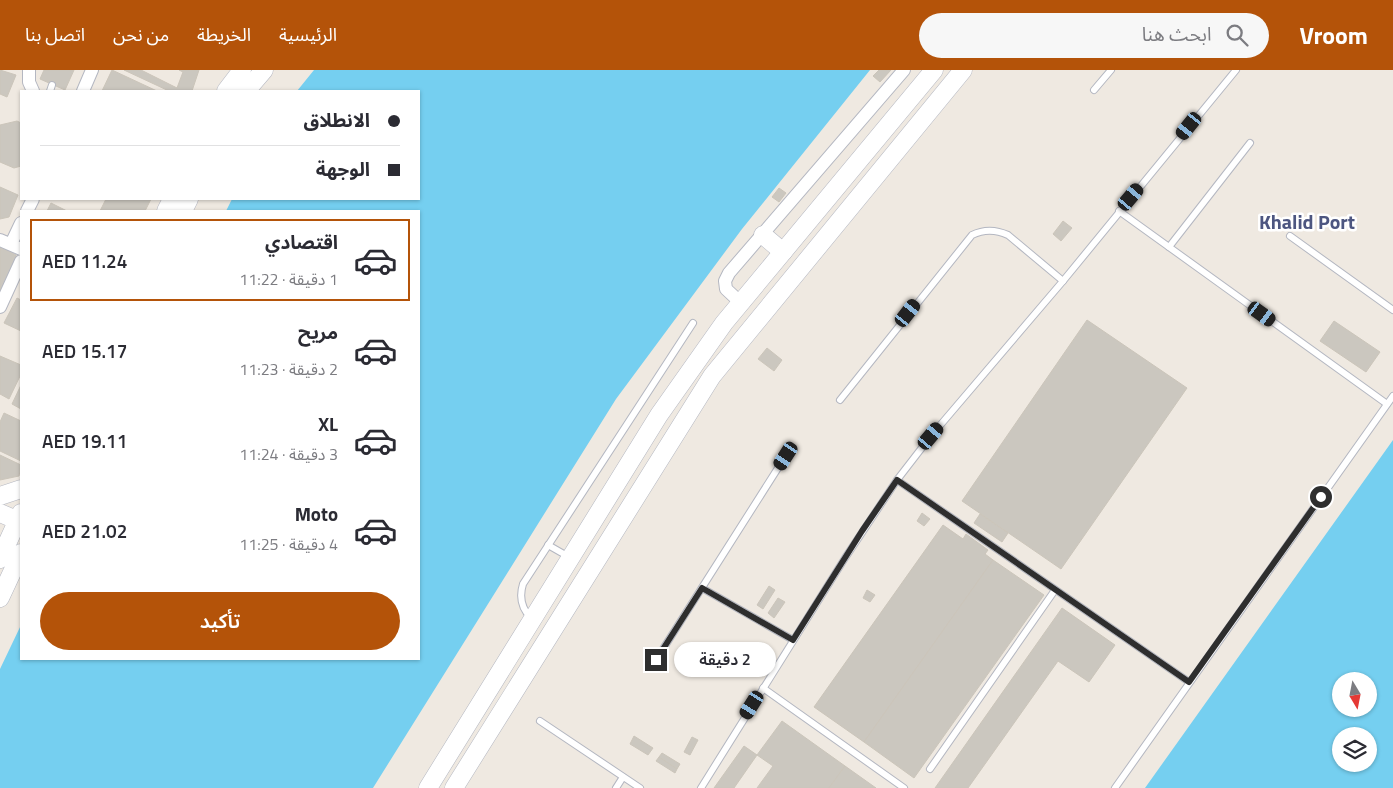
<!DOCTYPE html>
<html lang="ar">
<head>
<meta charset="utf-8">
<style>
  body { margin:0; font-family:"Titillium Web","Noto Sans Arabic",sans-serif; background:#f7f7f7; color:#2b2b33; direction:rtl; height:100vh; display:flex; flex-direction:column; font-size:19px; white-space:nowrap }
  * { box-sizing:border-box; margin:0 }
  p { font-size:16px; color:#7c7c81 }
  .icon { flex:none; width:28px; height:28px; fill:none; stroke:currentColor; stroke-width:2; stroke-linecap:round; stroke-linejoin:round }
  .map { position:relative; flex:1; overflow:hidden; direction:ltr }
  .panel { position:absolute; left:20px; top:140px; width:400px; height:450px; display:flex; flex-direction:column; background:#fff; border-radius:0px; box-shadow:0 1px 4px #0004; direction:rtl }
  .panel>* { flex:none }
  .guide { position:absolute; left:20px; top:20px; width:400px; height:110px; border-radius:0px; box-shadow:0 1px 4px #0004; direction:rtl; display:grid; align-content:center; height:110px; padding:0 20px; background:#fff }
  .needle { width:32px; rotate:170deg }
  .controls { position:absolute; left:1332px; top:602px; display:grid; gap:10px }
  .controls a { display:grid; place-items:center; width:45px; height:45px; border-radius:50%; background:#fff; box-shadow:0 1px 4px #0004; font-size:25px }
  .end { position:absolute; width:22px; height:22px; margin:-11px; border:6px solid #2e2e2e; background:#fff; box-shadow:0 0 0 2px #fff }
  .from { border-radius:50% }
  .bubble { position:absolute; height:35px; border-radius:18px; background:#fff; box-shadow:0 1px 4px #0004; font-size:16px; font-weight:600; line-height:35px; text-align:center; direction:rtl }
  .car { position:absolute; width:15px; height:30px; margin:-15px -8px; border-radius:6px; box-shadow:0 0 4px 1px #0007; background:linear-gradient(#222 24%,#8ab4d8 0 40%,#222 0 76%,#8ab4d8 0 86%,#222 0) }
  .guide b { display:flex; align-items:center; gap:18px; height:48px; font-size:19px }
  .guide b+b { border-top:1px solid #e1e1e2 }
  .guide i { width:12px; height:12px; background:#2b2b33 }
  ul { padding:9px 0 0; list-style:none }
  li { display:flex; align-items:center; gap:15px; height:82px; margin:0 10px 8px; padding:0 10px; border:2px solid transparent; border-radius:0px }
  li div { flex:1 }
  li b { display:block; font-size:19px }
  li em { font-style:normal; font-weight:600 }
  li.on { border-color:#b45309 }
  li>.icon { width:45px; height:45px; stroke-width:1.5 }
  .cta { display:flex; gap:10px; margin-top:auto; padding:10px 20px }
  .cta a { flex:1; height:58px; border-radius:30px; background:#b45309; color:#fff; font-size:20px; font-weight:600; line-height:58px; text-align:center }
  header { display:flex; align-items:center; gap:30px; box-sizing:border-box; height:70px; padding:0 25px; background:#b45309; color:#fff }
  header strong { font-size:24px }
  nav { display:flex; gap:28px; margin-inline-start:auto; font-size:18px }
  .search { width:350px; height:45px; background:#f7f7f7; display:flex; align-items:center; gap:12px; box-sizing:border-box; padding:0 18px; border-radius:28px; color:#7c7c81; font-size:19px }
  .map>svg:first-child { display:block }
  .water { fill:#75cff0; fill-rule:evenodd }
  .building { fill:#cbc7bf; stroke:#cbc5ba }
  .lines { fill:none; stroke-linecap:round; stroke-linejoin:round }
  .lane-casing { stroke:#b4b7c1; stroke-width:8 }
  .street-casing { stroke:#b4b7c1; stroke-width:14 }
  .secondary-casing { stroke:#b4b7c1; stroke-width:19 }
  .lane { stroke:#fff; stroke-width:6 }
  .street { stroke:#fff; stroke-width:12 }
  .secondary { stroke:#fff; stroke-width:18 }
  .route { stroke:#2e2e2e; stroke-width:6 }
  .labels { text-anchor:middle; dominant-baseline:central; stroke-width:5; stroke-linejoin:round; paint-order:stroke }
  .district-label { font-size:20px; font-weight:bold; fill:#4d5680; stroke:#fff }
</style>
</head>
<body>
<header>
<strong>Vroom</strong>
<div class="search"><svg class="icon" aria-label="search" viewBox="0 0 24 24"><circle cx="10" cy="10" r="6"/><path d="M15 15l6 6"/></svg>ابحث هنا</div>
<nav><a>الرئيسية</a><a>الخريطة</a><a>من نحن</a><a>اتصل بنا</a></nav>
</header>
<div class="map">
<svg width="1393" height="718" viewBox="0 0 1393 718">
  <rect width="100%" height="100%" fill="#efe9e1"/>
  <!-- water -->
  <g class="water">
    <polygon points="314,0 870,0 742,159 616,329 373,718 0,718 0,599 21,555 21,589 419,589 419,141 226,141 232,129 419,129 419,21 297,21"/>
    <path d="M 1393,370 L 1393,718 L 1145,718 ZM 1341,611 L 1369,611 L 1369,639 L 1341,639 ZM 1341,666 L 1369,666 L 1369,694 L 1341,694 Z"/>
  </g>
  <!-- building -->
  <g class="building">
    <polygon points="0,0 16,5 7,27 0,24"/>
    <polygon points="44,0 74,0 65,20 40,9"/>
    <polygon points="112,0 157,21 102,21"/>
    <polygon points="124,0 141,0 177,18 183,2 179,0 199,0 192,21 169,21"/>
    <polygon points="879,0 891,0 880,12 873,6"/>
    <polygon points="17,51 21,53 21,96 14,98 0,92 0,55"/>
    <polygon points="0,117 18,125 9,147 0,149"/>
    <polygon points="779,118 786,123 779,132 772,127"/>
    <polygon points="106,129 151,129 145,141 100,141"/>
    <polygon points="51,133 67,141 47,141"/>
    <polygon points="1063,151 1072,158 1061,171 1053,164"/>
    <polygon points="0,177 16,185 16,198 0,229"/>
    <polygon points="17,228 21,230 21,261 4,253"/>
    <polygon points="1087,250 1187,318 1061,499 962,431"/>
    <polygon points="1334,251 1380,282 1366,302 1320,271"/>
    <polygon points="767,278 782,290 774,301 758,289"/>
    <polygon points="0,286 21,295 21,304 9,329 0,324"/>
    <polygon points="21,315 21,339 12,334"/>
    <polygon points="4,343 21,351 21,391 0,381 0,352"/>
    <polygon points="0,385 21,395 19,406 0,410"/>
    <polygon points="922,443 930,449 924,456 917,451"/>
    <polygon points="980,444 1008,463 1002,472 974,453"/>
    <polygon points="943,455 963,469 966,464 988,480 985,484 993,490 864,672 814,637"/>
    <polygon points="993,490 1044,525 914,708 864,672"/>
    <polygon points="769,516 775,520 763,539 757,535"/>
    <polygon points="867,520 875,525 870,532 863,528"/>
    <polygon points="778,528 785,532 774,548 768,543"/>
    <polygon points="1062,538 1115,575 1089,612 1058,591 968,718 935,718"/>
    <polygon points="782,651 845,696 829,718 757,718 773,696 757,685"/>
    <polygon points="634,666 653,678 648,685 630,674"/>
    <polygon points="692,667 698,670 690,685 684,682"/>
    <polygon points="744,676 757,685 734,718 714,718"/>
    <polygon points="662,683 680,694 677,699 659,687"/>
    <polygon points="659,687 677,699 675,703 656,691"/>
    <polygon points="845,696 876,718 829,718"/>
  </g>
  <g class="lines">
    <defs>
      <g id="lane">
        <polyline points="1094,20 1111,0"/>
        <polyline points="50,21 52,15"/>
        <polyline points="1119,141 1387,334"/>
        <polyline points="1290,166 1393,240"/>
        <polyline points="1169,177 1250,73"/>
        <path d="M 840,330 L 972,165 C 984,159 995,159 1008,165 L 1063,211"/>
        <polyline points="897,410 1189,612"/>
        <polyline points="548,475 569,487"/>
        <polyline points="702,518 793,570"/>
        <path d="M 531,548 C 521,538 519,527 523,514 L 693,253"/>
        <polyline points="656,590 785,387"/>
        <polyline points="763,618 904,718"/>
        <polyline points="540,651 640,718"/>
        <polyline points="930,699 1055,520"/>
        <polyline points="616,718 623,707"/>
        <polyline points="701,718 845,488 897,410 931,366 1063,211 1236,0"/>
        <polyline points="1115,718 1393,326"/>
      </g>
      <g id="street">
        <polyline points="29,0 29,12 33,21"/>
        <polyline points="83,21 92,0"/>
        <polyline points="27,141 33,129"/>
        <polyline points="0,170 21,179"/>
        <polyline points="11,174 21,153"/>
        <polyline points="741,233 726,219 725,211 729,203 904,0"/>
        <polyline points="0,237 21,191"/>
      </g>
      <g id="secondary">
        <polyline points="226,21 242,0"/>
        <polyline points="246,21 264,0"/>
        <polyline points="166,141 172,129"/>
        <polyline points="183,141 189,129"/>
        <polyline points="763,165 783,182"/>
        <polyline points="0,426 21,419"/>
        <polyline points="0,443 21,452"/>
        <polyline points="0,489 21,443"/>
        <polyline points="0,528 21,483"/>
        <polyline points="428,718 659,345 724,253 934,0"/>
        <polyline points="454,718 712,306 963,0"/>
      </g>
    </defs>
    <!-- lane casing -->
    <use href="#lane" class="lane-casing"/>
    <!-- street casing -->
    <use href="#street" class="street-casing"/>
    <!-- secondary casing -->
    <use href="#secondary" class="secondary-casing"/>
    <!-- lane -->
    <use href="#lane" class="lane"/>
    <!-- street -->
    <use href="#street" class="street"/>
    <!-- secondary -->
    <use href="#secondary" class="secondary"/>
  </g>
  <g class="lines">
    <!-- route -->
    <polyline class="route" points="656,590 702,518 793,570 862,461 897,410 1189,612 1321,427"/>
  </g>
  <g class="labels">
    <!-- district labels -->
    <g class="district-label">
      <text x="1307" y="151">Khalid Port</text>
    </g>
  </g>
</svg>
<div class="controls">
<a><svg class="needle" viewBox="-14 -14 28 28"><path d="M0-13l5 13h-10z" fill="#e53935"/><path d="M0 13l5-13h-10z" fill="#7c7c81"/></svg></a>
<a><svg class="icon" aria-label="layers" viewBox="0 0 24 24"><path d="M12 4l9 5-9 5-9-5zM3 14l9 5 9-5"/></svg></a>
</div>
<i class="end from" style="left:1321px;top:427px"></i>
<i class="end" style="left:656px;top:590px"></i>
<div class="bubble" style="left:674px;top:572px;width:102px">2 دقيقة</div>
<i class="car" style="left:1189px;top:56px;rotate:219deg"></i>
<i class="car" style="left:1131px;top:127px;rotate:40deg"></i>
<i class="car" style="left:908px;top:243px;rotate:38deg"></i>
<i class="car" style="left:1262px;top:244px;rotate:126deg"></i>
<i class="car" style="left:931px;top:366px;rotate:40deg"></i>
<i class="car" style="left:786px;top:386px;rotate:213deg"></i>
<i class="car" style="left:752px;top:635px;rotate:212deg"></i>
<div class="guide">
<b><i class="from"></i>الانطلاق</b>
<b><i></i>الوجهة</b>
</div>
<section class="panel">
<ul>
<li class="on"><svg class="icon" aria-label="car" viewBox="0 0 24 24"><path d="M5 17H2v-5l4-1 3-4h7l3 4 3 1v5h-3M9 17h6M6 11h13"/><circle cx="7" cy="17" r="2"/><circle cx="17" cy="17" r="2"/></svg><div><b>اقتصادي</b><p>1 دقيقة · 11:22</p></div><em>AED 11.24</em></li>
<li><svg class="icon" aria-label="car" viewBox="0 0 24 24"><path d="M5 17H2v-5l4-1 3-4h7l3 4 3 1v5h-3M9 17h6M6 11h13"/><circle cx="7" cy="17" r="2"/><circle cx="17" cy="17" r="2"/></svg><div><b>مريح</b><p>2 دقيقة · 11:23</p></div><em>AED 15.17</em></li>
<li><svg class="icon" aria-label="car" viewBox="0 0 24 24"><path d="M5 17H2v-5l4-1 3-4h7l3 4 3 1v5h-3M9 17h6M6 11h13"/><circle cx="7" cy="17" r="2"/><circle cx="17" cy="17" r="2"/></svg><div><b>XL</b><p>3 دقيقة · 11:24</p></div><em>AED 19.11</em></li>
<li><svg class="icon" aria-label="car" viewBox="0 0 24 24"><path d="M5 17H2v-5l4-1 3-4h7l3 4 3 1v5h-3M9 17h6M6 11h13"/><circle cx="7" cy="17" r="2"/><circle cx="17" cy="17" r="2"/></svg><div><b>Moto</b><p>4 دقيقة · 11:25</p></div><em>AED 21.02</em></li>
</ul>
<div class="cta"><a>تأكيد</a></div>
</section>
</div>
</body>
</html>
